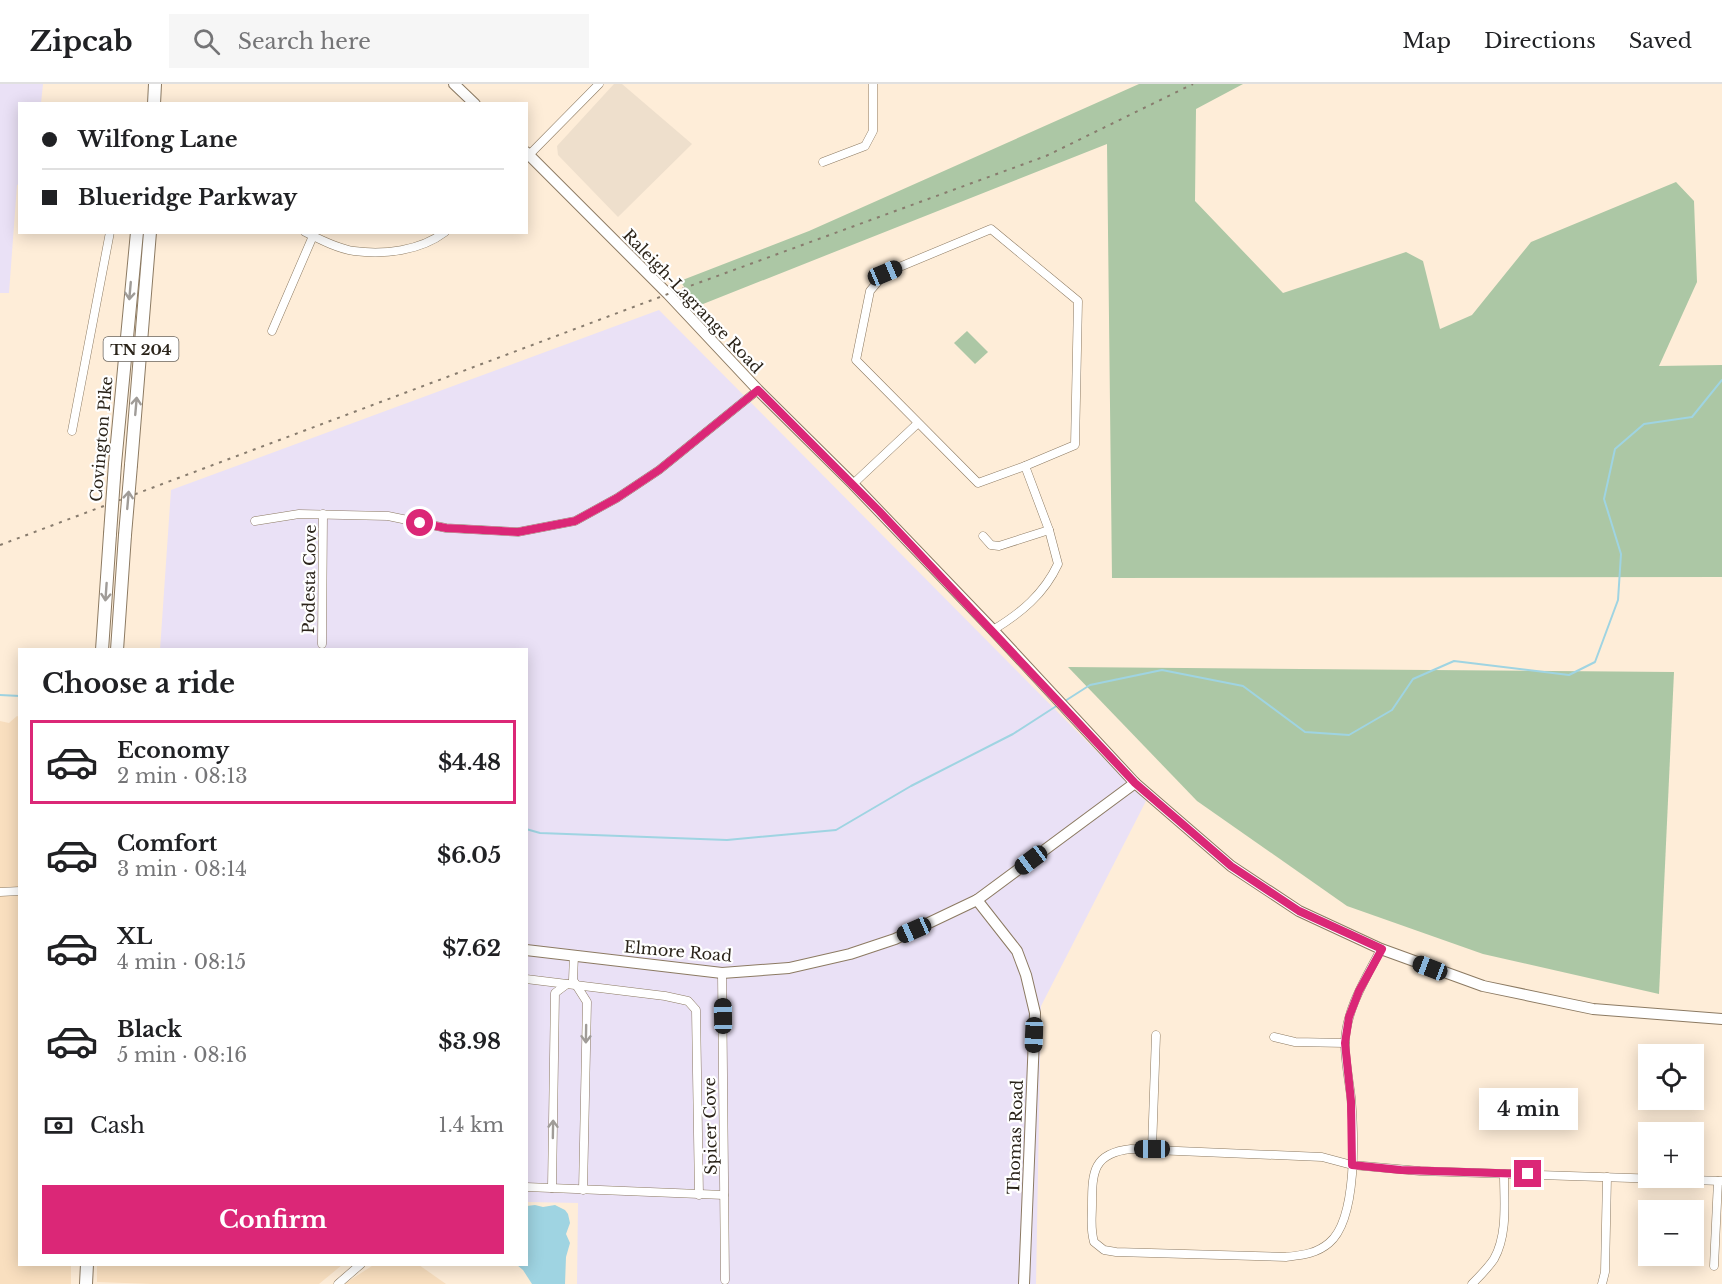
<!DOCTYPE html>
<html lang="en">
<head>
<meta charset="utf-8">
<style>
  body { margin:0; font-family:"Libre Baskerville",serif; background:#f6f6f6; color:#202124; height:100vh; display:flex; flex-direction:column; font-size:22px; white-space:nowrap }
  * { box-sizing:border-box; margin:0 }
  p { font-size:20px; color:#757577 }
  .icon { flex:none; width:33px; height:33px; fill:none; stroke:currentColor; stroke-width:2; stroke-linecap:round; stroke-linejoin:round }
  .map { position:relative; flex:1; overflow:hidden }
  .drawer { position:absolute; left:18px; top:564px; width:510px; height:618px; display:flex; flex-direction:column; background:#fff; border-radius:0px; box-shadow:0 3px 15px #0003 }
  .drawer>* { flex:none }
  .banner { position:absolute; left:18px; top:18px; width:510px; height:132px; border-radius:0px; box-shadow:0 3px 15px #0003; display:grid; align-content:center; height:132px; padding:0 24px; background:#fff }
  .controls { position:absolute; left:1638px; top:960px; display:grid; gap:12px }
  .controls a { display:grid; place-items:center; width:66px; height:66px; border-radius:0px; background:#fff; box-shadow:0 3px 15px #0003; font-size:30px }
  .end { position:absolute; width:27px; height:27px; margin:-14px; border:8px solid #db2777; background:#fff; box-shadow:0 0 0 3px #fff }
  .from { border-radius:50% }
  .bubble { position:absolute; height:42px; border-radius:0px; background:#fff; box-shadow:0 3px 15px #0003; font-size:20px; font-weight:700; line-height:42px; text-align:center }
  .car { position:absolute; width:18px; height:36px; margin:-18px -9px; border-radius:8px; box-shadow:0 0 4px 2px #0007; background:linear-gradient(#222 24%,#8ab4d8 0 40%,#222 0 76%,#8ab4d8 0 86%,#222 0) }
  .banner b { display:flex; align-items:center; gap:21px; height:57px; font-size:22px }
  .banner b+b { border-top:2px solid #e0e0e0 }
  .banner i { width:15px; height:15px; background:#202124 }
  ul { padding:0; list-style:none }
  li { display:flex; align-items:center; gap:18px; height:84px; margin:0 12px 9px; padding:0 12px; border:3px solid transparent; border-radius:0px }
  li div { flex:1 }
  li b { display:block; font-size:22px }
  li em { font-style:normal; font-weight:700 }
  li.selected { border-color:#db2777 }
  li>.icon { width:54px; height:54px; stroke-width:1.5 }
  h2 { padding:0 24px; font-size:27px; line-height:72px }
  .pay { display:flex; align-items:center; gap:15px; height:66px; padding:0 24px; font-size:22px }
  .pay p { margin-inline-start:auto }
  .action { display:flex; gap:12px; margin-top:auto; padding:12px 24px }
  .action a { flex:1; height:69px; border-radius:0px; background:#db2777; color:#fff; font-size:24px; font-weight:700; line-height:69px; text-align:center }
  header { display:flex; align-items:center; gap:36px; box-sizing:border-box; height:84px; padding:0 30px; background:#fff; border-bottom:2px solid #e0e0e0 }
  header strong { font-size:28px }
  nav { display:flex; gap:33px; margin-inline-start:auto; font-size:21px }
  .search { width:420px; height:54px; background:#f6f6f6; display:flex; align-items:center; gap:15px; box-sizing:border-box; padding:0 21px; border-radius:0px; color:#757577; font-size:22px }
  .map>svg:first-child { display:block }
  .built { fill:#f9dfbf }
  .industrial { fill:#eae1f6 }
  .education { fill:#eedfcc }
  .green { fill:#acc7a5 }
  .water { fill:#9fd4e2 }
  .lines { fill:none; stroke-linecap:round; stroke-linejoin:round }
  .stream { stroke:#9fd4e2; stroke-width:2 }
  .street-casing { stroke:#8c7a62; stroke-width:9 }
  .secondary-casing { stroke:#8c7a62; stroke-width:12 }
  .primary-casing { stroke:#8c7a62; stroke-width:14 }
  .street { stroke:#fff; stroke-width:8 }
  .secondary { stroke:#fff; stroke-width:10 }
  .primary { stroke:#fff; stroke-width:12 }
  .rail { stroke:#887c6e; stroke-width:2; stroke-dasharray:3 6; stroke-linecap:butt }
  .primary-bridge-casing { stroke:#8c7a62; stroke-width:14; stroke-linecap:butt }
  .primary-bridge { stroke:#fff; stroke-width:12 }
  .oneway { stroke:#a09c98 }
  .route { stroke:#db2777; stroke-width:8 }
  .labels { text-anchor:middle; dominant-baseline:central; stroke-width:4.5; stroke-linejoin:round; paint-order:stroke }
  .shield { fill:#fff; stroke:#6b665f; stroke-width:1.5 }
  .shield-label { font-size:15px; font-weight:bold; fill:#2b241a }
  .street-label { font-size:16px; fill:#2b241a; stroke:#fff }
</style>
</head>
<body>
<header>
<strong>Zipcab</strong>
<div class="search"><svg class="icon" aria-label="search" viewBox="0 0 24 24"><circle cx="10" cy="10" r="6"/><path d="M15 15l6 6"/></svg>Search here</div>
<nav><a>Map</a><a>Directions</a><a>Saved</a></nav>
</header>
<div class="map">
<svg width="1722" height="1200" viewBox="0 0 1722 1200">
  <rect width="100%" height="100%" fill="#feedd8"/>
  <!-- built -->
  <g class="built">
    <polygon points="17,632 19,633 20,1180 71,1181 71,1200 0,1200 0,637 9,639"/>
    <polygon points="375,1180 419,1181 446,1200 344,1200"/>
    <polygon points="97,1181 97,1180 342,1181 319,1200 153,1200 97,1198"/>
  </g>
  <!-- industrial -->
  <g class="industrial">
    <polygon points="0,0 43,0 41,19 20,20 19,100 17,101 9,209 0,209"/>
    <polygon points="659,226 1146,717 1041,922 1036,1200 577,1200 578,1119 527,1118 526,566 160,566 171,406"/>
  </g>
  <!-- education -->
  <polygon class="education" points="614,0 622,0 692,60 618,133 558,71 557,62"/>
  <!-- green -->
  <g class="green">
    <polygon points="1139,0 1243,0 1196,25 1195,117 1283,209 1406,168 1423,177 1440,245 1472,231 1531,158 1676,98 1694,117 1697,198 1659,282 1722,281 1722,493 1112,494 1107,60 698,222 680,197 809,147"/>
    <polygon points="967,247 988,268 975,280 954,259"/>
    <polygon points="1068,583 1674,588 1659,910 1483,870 1347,822 1197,717"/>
  </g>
  <!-- water -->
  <polygon class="water" points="535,1121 543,1123 555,1121 565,1126 568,1130 570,1139 566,1150 570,1159 566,1173 565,1200 532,1200 523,1186 517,1181 526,1180 527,1122"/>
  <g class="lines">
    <!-- stream -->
    <g class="stream">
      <polyline points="0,611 20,612"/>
      <polyline points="1065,617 1090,601 1162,586 1243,602 1305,648 1349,651 1392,626 1413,595 1454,577 1569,591 1595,578 1618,516 1621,470 1604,415 1615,365 1644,340 1692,333 1722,296"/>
      <polyline points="526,745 540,749 727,756 836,746 911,702 1013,650 1058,621"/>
    </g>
    <defs>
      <g id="street">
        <polyline points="527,73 599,0"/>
        <polyline points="823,78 865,62 873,47 873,0"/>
        <polygon points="991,145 1078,217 1075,361 1025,382 978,399 856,276 870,207 885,189"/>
        <path d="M 305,148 C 319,155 338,165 354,167 C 384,171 420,167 445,148"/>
        <polyline points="272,247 313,152"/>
        <polyline points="72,347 110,148"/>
        <polyline points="853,400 917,340"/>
        <polyline points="255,437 299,430 388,432 446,444 518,448 575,437 617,414 659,386 758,306"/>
        <polyline points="983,452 991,461 999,462 1049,446"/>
        <path d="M 993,546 C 1021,529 1044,510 1058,480 L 1049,446 L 1025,382"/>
        <polyline points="322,560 323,430"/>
        <polyline points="0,808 20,807"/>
        <path d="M 1381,865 C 1366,894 1346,925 1345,959 C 1345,976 1349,996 1351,1013 C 1354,1049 1358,1135 1329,1159 C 1316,1170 1302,1171 1286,1173 L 1116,1168 L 1104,1166 L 1094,1158 C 1090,1144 1092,1134 1092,1121 C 1092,1088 1093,1069 1131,1065 L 1322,1073 L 1352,1081 L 1420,1087 L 1722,1097"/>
        <polyline points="574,871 573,896 587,918 583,1106"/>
        <polyline points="722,889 725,1196"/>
        <polyline points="526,895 665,912 688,917 696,926 699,1111"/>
        <polyline points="1274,953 1295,958 1345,959"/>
        <polyline points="1152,1065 1156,951"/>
        <polyline points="526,1103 724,1111"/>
        <polyline points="552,1104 555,909 567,900"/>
        <polyline points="1714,1182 1718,1097"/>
        <polyline points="338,1200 361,1180"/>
        <path d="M 1472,1200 C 1480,1192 1488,1184 1494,1175 C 1508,1150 1504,1117 1504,1090"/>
        <polyline points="1602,1200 1605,1188 1607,1093"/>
      </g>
      <g id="secondary">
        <polyline points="454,0 475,20"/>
        <polyline points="526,68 668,210 758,306 853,400 993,546 1135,699 1231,782 1299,827 1381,865 1483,902 1593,925 1722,935"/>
        <polyline points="977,816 1017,867 1026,891 1035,929 1024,1200"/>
        <polyline points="526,866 722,889 789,884 850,870 895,855 977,816 1135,699"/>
      </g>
      <g id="primary">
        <polyline points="154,20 155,0"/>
        <polyline points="115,380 137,148"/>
        <polyline points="131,381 150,148"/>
        <polyline points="102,566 110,450"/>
        <polyline points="117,566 125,451"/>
        <polyline points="86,1200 87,1180"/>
      </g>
    </defs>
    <!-- street casing -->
    <use href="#street" class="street-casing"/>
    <!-- secondary casing -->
    <use href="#secondary" class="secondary-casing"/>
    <!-- primary casing -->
    <use href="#primary" class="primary-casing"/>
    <!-- street -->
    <use href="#street" class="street"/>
    <!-- secondary -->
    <use href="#secondary" class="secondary"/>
    <!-- primary -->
    <use href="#primary" class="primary"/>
    <!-- rail -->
    <polyline class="rail" points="0,461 668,210 1046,72 1193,0"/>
    <defs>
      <g id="primary-bridge">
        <polyline points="110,450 115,380"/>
        <polyline points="125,451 131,381"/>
      </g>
    </defs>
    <!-- primary-bridge casing -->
    <use href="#primary-bridge" class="primary-bridge-casing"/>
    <!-- primary-bridge -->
    <use href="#primary-bridge" class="primary-bridge"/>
  </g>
  <!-- one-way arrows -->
  <defs><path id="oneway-shaft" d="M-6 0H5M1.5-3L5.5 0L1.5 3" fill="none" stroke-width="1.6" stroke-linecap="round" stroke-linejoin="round" transform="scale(1.5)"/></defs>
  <g class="oneway">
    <use href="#oneway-shaft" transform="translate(130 207) rotate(95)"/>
    <use href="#oneway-shaft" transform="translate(136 322) rotate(-85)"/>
    <use href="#oneway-shaft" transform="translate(128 416) rotate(-85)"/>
    <use href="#oneway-shaft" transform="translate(106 508) rotate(94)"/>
    <use href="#oneway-shaft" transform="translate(586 950) rotate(91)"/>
    <use href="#oneway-shaft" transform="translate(553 1045) rotate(-89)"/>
  </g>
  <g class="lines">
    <!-- route -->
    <polyline class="route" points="420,439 446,444 518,448 575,437 617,414 659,386 758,306 879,427 1135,699 1231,782 1299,827 1382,865 1359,907 1349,933 1345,959 1351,1017 1352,1081 1401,1086 1528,1090"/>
  </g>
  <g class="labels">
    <!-- shield labels -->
    <rect class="shield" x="103.5" y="253" width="75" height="24" rx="4.5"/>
    <g class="shield-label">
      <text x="141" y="265">TN 204</text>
    </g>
    <!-- street labels -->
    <g class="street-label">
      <text transform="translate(693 217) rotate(46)">Raleigh-Lagrange Road</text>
      <text transform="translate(101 355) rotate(-85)">Covington Pike</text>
      <text transform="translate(309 495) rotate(-89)">Podesta Cove</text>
      <text transform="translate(678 867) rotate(5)">Elmore Road</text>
      <text transform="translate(710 1042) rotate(-91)">Spicer Cove</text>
      <text transform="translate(1015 1053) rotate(-88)">Thomas Road</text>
    </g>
  </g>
</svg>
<div class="controls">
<a><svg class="icon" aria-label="locate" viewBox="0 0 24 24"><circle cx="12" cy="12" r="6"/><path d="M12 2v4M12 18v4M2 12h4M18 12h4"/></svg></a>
<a>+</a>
<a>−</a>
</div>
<i class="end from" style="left:420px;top:439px"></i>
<i class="end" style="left:1528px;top:1090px"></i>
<div class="bubble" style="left:1479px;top:1004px;width:99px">4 min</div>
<i class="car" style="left:885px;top:189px;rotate:67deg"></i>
<i class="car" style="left:1031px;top:776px;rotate:233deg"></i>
<i class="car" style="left:914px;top:846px;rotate:246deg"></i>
<i class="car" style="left:1430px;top:884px;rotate:291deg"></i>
<i class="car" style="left:723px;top:932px;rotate:359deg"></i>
<i class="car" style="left:1034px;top:951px;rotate:182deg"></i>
<i class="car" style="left:1152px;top:1065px;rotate:270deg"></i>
<div class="banner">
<b><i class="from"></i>Wilfong Lane</b>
<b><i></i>Blueridge Parkway</b>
</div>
<section class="drawer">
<h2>Choose a ride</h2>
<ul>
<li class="selected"><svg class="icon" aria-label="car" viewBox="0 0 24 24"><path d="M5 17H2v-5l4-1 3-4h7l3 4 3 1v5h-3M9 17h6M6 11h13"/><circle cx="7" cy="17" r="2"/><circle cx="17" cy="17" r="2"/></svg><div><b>Economy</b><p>2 min · 08:13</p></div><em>$4.48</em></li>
<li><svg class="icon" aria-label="car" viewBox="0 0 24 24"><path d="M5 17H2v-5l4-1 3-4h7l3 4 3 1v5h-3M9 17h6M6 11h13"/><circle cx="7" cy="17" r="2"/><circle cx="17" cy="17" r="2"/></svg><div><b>Comfort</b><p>3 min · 08:14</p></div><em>$6.05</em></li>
<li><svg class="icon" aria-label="car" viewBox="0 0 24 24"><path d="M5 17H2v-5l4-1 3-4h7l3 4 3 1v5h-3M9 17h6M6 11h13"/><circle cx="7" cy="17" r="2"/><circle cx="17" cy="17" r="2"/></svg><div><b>XL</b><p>4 min · 08:15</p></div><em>$7.62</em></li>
<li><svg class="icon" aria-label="car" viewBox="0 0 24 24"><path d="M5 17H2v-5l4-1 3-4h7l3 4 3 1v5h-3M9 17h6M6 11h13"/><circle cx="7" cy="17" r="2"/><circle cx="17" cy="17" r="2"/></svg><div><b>Black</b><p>5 min · 08:16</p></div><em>$3.98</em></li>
</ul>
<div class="pay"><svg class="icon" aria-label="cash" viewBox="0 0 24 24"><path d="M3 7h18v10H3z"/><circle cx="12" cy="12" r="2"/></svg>Cash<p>1.4 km</p></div>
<div class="action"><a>Confirm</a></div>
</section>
</div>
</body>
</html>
